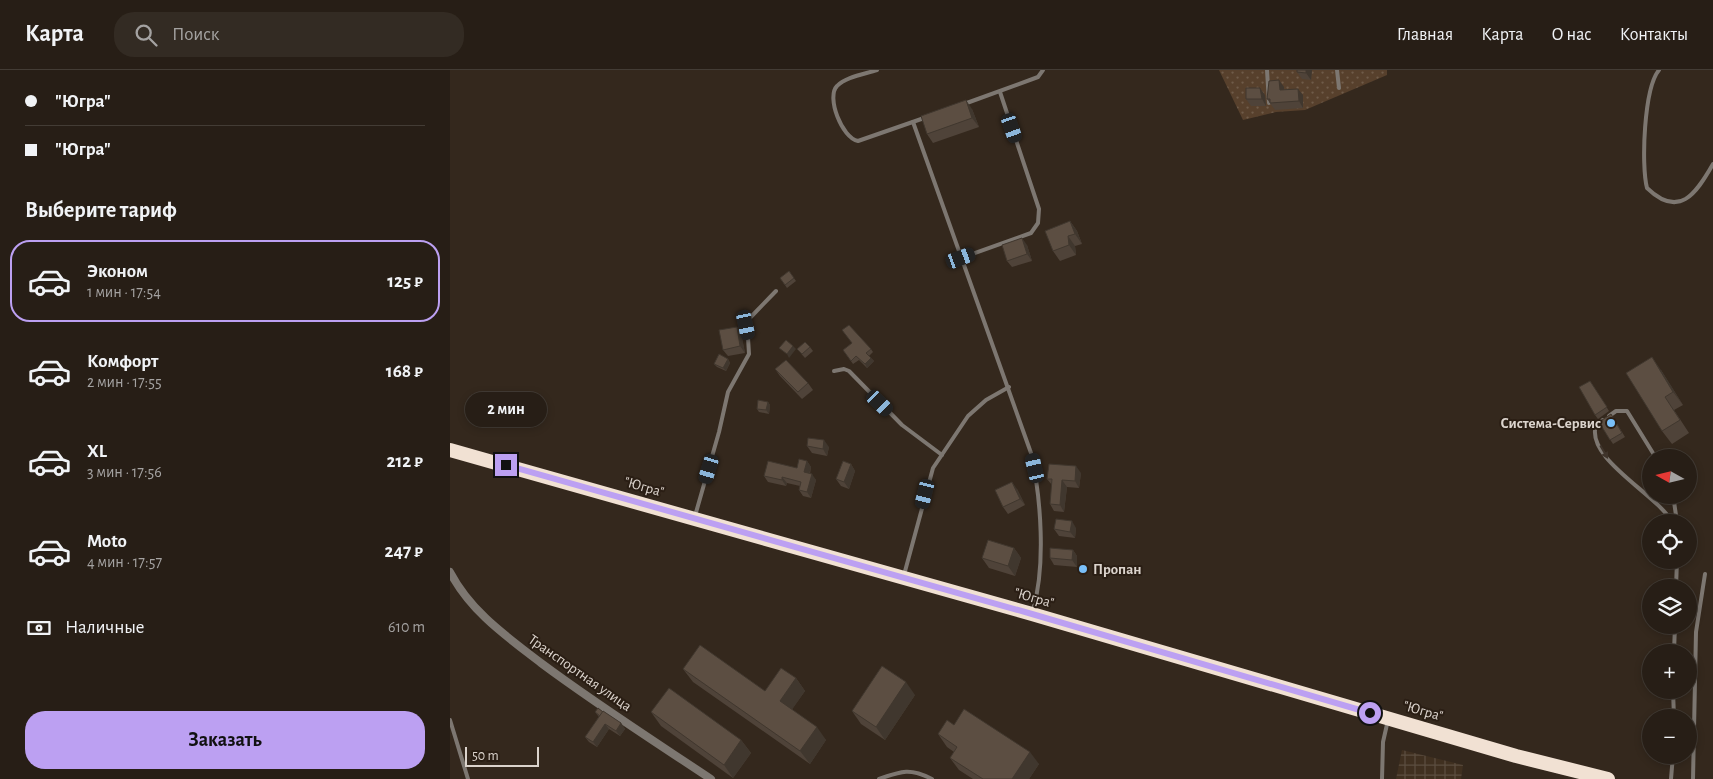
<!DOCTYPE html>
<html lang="ru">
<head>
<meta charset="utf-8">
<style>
  body { margin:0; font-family:"Alegreya Sans",sans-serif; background:#332b23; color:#f1f3f6; height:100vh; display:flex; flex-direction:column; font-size:19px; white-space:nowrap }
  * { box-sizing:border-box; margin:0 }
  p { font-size:16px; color:#a4a2a1 }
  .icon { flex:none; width:28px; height:28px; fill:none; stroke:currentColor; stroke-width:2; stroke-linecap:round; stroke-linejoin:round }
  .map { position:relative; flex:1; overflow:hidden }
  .panel { display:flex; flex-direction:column; background:#271e16; width:450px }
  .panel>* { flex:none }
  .banner { display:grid; align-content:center; height:110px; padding:0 25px; background:#271e16 }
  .needle { width:32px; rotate:278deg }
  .controls { position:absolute; left:1192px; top:379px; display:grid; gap:10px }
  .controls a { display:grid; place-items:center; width:55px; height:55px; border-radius:50%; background:#271e16; box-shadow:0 2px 8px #0003,0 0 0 1px #433c35; font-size:25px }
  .scale { position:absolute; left:15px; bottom:12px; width:74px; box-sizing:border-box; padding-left:5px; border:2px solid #dbd3cc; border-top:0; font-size:14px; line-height:18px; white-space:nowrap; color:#dbd3cc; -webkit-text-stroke:4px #2a1e14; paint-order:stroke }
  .end { position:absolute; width:22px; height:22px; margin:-11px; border:6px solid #bca0f2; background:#111; box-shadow:0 0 0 2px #111 }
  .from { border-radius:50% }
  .bubble { position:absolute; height:35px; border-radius:18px; background:#271e16; box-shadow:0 2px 8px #0003,0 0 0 1px #433c35; font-size:16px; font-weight:600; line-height:35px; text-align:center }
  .car { position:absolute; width:15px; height:30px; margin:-15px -8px; border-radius:6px; box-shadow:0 0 4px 1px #0007; background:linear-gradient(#222 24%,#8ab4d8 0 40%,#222 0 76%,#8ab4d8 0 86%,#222 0) }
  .banner b { display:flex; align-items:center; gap:18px; height:48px; font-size:19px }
  .banner b+b { border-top:1px solid #433c35 }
  .banner i { width:12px; height:12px; background:#f1f3f6 }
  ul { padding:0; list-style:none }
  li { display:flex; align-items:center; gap:15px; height:82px; margin:0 10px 8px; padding:0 15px; border:2px solid transparent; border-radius:20px }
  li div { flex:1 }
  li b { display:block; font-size:19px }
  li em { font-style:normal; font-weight:600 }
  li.current { border-color:#bca0f2 }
  li>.icon { width:45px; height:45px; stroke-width:1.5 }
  h2 { padding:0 25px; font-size:22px; line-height:60px }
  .pay { display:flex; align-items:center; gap:12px; height:55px; padding:0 25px; font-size:19px }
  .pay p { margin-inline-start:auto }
  .primary-button { display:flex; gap:10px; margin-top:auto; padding:10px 25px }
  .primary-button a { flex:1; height:58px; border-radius:20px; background:#bca0f2; color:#111; font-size:20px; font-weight:600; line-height:58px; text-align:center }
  header { display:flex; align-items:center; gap:30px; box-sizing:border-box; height:70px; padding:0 25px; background:#271e16; border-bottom:1px solid #433c35 }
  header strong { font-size:24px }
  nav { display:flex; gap:28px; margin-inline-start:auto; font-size:18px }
  .search { width:350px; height:45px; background:#332b23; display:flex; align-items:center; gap:12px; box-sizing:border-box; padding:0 18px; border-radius:20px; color:#a4a2a1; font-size:19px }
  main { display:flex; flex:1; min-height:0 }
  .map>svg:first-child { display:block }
  .industrial { fill:url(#industrial-grid) }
  .park { fill:url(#park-dots) }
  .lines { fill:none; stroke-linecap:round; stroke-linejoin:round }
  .lane { stroke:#7d7771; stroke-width:4 }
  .street { stroke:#7d7771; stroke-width:8 }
  .highway { stroke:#f1e1d3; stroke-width:14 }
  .wall { fill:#4f4339 }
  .shaded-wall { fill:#40372e }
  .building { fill:#5c4e42; stroke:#40372e }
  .oneway { fill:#3f342b }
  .route { stroke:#bca0f2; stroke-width:6 }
  .poi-dot { fill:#79bff8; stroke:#2a1e14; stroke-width:2 }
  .labels { text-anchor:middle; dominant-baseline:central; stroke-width:4; stroke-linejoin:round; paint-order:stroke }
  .poi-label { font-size:15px; font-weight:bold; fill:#dbd3cc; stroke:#2a1e14; text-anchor:end }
  .street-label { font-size:15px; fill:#dbd3cc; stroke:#2a1e14 }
</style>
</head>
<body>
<header>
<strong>Карта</strong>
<div class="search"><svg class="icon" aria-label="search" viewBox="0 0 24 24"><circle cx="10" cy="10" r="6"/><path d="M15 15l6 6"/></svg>Поиск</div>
<nav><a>Главная</a><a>Карта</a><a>О нас</a><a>Контакты</a></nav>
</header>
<main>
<section class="panel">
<div class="banner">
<b><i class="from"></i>&quot;Югра&quot;</b>
<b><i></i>&quot;Югра&quot;</b>
</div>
<h2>Выберите тариф</h2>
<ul>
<li class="current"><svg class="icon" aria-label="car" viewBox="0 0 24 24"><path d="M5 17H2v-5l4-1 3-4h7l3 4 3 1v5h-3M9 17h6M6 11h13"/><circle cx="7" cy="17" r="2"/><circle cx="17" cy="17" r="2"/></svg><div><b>Эконом</b><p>1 мин · 17:54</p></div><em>125 ₽</em></li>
<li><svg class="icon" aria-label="car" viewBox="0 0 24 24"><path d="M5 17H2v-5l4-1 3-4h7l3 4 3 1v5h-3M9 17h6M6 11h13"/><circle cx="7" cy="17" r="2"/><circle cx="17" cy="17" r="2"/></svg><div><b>Комфорт</b><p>2 мин · 17:55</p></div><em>168 ₽</em></li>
<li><svg class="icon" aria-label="car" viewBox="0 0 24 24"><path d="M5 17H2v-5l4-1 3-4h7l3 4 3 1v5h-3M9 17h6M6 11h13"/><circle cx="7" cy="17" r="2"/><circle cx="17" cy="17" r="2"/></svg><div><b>XL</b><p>3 мин · 17:56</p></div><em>212 ₽</em></li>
<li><svg class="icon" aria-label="car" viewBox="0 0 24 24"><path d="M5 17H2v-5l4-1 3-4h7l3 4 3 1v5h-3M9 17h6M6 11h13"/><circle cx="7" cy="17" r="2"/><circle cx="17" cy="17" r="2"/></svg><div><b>Moto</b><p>4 мин · 17:57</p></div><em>247 ₽</em></li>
</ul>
<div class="pay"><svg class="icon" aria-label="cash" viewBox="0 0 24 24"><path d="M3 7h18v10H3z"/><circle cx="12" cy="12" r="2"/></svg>Наличные<p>610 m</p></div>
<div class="primary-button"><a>Заказать</a></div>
</section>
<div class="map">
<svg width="1263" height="709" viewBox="0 0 1263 709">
  <defs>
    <pattern id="industrial-grid" width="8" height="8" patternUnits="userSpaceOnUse" patternTransform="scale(1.25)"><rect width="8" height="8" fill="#403020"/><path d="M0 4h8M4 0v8" fill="none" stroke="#5b4d3f"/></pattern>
    <pattern id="park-dots" width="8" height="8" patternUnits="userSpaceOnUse" patternTransform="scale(1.25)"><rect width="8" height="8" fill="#57402c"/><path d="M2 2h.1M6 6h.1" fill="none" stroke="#6f5b49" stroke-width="1.8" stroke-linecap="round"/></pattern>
  </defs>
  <rect width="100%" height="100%" fill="#34281d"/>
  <!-- industrial -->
  <polygon class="industrial" points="952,680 1013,695 1011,709 946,709"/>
  <!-- park -->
  <polygon class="park" points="769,0 937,0 937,5 855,40 826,42 793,50"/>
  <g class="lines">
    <!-- lane -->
    <g class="lane">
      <path d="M 427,0 C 415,4 395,7 387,16 C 376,27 392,68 408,71 L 477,47"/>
      <polyline points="817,0 819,33"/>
      <polyline points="887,0 889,18"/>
      <path d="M 1209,0 C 1194,18 1191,95 1197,118 C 1229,149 1246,124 1263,94"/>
      <polyline points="514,34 588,7 593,0"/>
      <path d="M 463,52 L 581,383 C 591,428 596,495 583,540"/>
      <polyline points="511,188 581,163 588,153 589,139 550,22"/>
      <polyline points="384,301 394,299 399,301 452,355 492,385"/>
      <polyline points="1159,346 1166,341 1177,341 1206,388"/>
      <path d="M 1153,350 L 1146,355 C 1135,389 1207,424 1222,452"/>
      <polyline points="1223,425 1227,452"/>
      <polyline points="245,446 269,362 278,322 299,284 297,251 326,221"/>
      <polyline points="454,505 483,398 518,346 536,330 559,317"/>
      <polyline points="1226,518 1227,490"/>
      <polyline points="1224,582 1225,555"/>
      <polyline points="1223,620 1224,648"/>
      <polyline points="0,650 18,709"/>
      <path d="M 429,709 C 452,701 460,698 482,709"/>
      <polyline points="932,709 933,672 938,650"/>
      <polyline points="1221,709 1223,685"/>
      <polyline points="1243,709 1246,562 1255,504"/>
    </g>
    <!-- street -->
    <path class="street" d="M 0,502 C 21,542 56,566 91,593 C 146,634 204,671 261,709"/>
    <!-- highway -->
    <polyline class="highway" points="0,380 582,544 1066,686 1158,709"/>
  </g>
  <!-- wall -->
  <g class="wall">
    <polygon points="862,0 861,10 852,9 847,2"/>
    <polygon points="834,17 834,19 853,25 853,38 825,40 817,29"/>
    <polygon points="815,25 816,36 801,36 796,29"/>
    <polygon points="522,39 529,57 483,73 477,64"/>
    <polygon points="620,151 627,161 632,174 625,176 626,185 610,191 603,181"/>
    <polygon points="577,175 582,191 562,197 557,191"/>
    <polygon points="339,201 346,211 337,218 330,208"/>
    <polygon points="291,263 295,283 278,286 273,280"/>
    <polygon points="360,277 363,281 355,288 347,279"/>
    <polygon points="421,279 423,282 419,286 424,291 417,298 409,290 403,294 393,280"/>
    <polygon points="278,289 280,293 276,301 267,297 264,294"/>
    <polygon points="325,299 358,313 363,320 352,329 330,306"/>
    <polygon points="1211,300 1233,335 1224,340 1239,363 1222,374 1212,361"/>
    <polygon points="1140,311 1159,341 1148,349 1145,345"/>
    <polygon points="318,332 320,335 319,344 309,342 307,339"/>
    <polygon points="1161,344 1175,367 1163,374 1149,352"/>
    <polygon points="357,376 379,377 377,386 362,383"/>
    <polygon points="357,391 361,397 360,404 366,410 361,428 353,426 349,420 350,416 337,413 336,416 318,412 314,406 347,398"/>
    <polygon points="401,394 405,401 399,419 391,416 386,409"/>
    <polygon points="631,403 629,418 617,417 614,442 604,441 600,434 602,415 597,409"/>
    <polygon points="567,419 575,435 558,444 553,437"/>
    <polygon points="626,458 625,468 609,466 604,459"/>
    <polygon points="564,478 571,488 565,506 539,498 532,488"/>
    <polygon points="623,480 627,486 627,497 604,495 600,488"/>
    <polygon points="233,599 315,621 346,608 355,621 342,639 376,670 360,694 243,612"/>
    <polygon points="465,625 435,670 411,654 402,641"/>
    <polygon points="145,642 171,653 175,659 170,666 159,659 147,677 139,672 135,667 149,647"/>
    <polygon points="201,642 291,670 301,683 283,708 211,656"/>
    <polygon points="504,655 589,694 579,709 523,709 509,700 500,688 504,682 497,677 488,664"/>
  </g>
  <!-- shaded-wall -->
  <g class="shaded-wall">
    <polygon points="856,0 862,0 861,10 856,3"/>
    <polygon points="829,10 834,17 834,26 830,20"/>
    <polygon points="810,18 815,25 816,36 812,29"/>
    <polygon points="848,19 853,25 853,38 849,31"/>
    <polygon points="516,30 522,39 529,57 522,48"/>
    <polygon points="620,151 627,161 632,174 625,164"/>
    <polygon points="618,166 625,176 626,185 619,175"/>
    <polygon points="572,168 577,175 582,191 577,184"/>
    <polygon points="287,257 291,263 295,283 290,276"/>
    <polygon points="343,276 346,279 339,288 337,284"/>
    <polygon points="1202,287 1211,300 1233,335 1223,322"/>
    <polygon points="421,288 424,291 417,298 415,294"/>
    <polygon points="278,289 280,293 276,301 273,298"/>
    <polygon points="318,332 320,335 319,344 316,340"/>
    <polygon points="374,370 379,377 377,386 373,379"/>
    <polygon points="357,391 361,397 358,408 354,402"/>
    <polygon points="401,394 405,401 399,419 394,412"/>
    <polygon points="626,396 631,403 629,418 625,411"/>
    <polygon points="362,404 366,410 361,428 357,422"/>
    <polygon points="332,407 337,413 336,416 332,410"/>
    <polygon points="612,410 617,417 614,442 610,435"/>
    <polygon points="562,412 567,419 575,435 570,429"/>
    <polygon points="622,451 626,458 625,468 620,462"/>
    <polygon points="564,478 571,488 565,506 558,496"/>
    <polygon points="623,480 627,486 627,497 622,490"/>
    <polygon points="346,608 355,621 339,644 330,631"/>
    <polygon points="456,612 465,625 435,670 426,657"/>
    <polygon points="171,653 175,659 170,666 166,661"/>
    <polygon points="155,654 159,659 147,677 143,672"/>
    <polygon points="367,657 376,670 360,694 350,681"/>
    <polygon points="291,670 301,683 283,708 274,695"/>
    <polygon points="580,682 589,694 579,709 562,709"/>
  </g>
  <!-- building -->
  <g class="building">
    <polygon points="847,0 856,0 856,3 847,2"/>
    <polygon points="829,10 830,20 848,19 849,31 820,33 820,29 817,29 819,11"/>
    <polygon points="796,18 810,18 812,29 796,29"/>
    <polygon points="516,30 522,48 477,64 471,46"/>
    <polygon points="620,151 625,164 618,166 619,175 603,181 595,161"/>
    <polygon points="572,168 577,184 557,191 552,175"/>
    <polygon points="339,201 344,208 335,215 330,208"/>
    <polygon points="399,255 421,279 416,283 421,288 415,294 406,286 401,291 393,280 402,273 392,260"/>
    <polygon points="287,257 290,276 273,280 269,260"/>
    <polygon points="336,270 343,276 337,284 329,278"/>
    <polygon points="355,272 360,277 352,284 347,279"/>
    <polygon points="269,284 278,289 273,298 264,294"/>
    <polygon points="1202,287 1223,322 1215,327 1230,350 1212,361 1176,303"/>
    <polygon points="336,290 358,313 348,322 325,299"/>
    <polygon points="1140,311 1157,337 1145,345 1129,317"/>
    <polygon points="308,330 318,332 316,340 307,339"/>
    <polygon points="1161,344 1172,363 1160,370 1149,352"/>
    <polygon points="358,368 374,370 373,379 357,376"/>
    <polygon points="349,389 357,391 354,402 362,404 357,422 349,420 351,412 332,407 332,410 314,406 318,391 347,398"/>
    <polygon points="393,391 401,394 394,412 386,409"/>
    <polygon points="599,394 626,396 625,411 612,410 610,435 600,434 602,409 597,409"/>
    <polygon points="562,412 570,429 553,437 545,420"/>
    <polygon points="606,449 622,451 620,462 604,459"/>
    <polygon points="538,470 564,478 558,496 532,488"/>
    <polygon points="600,478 623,480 622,490 600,488"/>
    <polygon points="250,575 315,621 331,598 346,608 330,631 367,657 350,681 233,599"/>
    <polygon points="432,596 456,612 426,657 402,641"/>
    <polygon points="219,618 291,670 274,695 201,642"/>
    <polygon points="148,638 153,642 150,646 145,642"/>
    <polygon points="514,639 580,682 562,709 533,709 500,688 507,677 488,664 497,650 504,655"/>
    <polygon points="153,641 171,653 166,661 155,654 143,672 135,667"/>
  </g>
  <!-- one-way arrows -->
  <defs><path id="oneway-solid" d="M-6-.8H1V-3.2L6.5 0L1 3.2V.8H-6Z" transform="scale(1.25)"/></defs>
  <use class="oneway" href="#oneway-solid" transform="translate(1154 382) rotate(60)"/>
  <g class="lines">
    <!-- route -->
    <polyline class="route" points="56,395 582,544 920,643"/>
  </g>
  <!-- markers -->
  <g class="poi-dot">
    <circle cx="1161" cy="353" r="5"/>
    <circle cx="633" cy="499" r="5"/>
  </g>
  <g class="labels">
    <!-- poi labels -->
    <g class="poi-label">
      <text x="1151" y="353">Система-Сервис</text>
      <text x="643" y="499" text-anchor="start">Пропан</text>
    </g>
    <!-- street labels -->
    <g class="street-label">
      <text transform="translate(194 417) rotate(16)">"Югра"</text>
      <text transform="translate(584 528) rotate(16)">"Югра"</text>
      <text transform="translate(130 603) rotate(35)">Транспортная улица</text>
      <text transform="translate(973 641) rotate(16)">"Югра"</text>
    </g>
  </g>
</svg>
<div class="controls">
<a><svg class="needle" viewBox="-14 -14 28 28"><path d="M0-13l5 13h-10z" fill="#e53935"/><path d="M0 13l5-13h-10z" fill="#a4a2a1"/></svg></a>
<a><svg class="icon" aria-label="locate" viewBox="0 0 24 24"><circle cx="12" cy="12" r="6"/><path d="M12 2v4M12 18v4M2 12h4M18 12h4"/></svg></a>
<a><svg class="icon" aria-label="layers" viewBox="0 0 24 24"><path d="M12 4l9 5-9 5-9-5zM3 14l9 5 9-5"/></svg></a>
<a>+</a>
<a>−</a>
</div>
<div class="scale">50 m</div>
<i class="end from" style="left:920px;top:643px"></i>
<i class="end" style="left:56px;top:395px"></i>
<div class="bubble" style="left:15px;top:322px;width:82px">2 мин</div>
<i class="car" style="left:562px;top:58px;rotate:161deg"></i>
<i class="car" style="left:511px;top:188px;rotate:70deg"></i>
<i class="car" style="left:296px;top:255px;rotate:168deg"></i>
<i class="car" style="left:430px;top:333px;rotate:134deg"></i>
<i class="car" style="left:585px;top:398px;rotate:347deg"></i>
<i class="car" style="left:259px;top:399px;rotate:197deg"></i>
<i class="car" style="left:475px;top:424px;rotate:194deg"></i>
</div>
</main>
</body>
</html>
